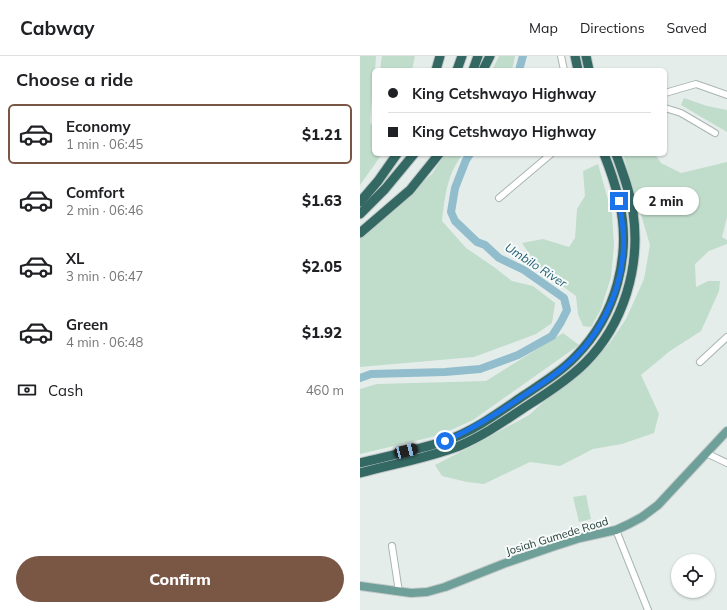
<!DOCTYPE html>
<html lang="en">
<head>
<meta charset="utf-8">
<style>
  body { margin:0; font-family:Mulish,sans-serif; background:#f2f2f2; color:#202124; height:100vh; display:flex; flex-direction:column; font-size:15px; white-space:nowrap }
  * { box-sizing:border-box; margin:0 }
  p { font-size:13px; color:#757577 }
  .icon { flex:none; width:22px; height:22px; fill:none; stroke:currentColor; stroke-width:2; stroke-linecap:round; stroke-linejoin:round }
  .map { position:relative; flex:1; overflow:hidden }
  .side { display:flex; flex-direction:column; background:#fff; width:360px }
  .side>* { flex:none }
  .hud { position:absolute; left:12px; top:12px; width:295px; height:88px; border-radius:6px; box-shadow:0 1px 3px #0004; display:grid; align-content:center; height:88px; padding:0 16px; background:#fff }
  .buttons { position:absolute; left:311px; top:498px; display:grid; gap:8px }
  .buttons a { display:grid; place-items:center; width:44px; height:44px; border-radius:50%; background:#fff; box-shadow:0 1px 3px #0004; font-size:20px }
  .end { position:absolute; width:18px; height:18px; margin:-9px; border:5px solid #1a73e8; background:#fff; box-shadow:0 0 0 2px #fff }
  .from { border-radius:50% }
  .bubble { position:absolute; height:28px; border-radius:14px; background:#fff; box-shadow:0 1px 3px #0004; font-size:13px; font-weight:800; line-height:28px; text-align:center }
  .car { position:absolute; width:12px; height:24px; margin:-12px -6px; border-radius:5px; box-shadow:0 0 3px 1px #0007; background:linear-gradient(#222 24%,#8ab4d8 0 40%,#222 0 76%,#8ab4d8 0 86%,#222 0) }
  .hud b { display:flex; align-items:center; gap:14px; height:38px; font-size:15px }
  .hud b+b { border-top:1px solid #e0e0e0 }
  .hud i { width:10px; height:10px; background:#202124 }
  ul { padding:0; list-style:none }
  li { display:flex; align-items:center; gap:12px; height:60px; margin:0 8px 6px; padding:0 8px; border:2px solid transparent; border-radius:6px }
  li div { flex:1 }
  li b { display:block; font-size:15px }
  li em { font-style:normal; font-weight:800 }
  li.active { border-color:#7a5644 }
  li>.icon { width:36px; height:36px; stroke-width:1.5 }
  h2 { padding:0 16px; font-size:18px; line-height:48px }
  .pay { display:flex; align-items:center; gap:10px; height:44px; padding:0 16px; font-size:15px }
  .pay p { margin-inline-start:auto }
  .button { display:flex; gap:8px; margin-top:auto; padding:8px 16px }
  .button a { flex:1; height:46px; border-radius:24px; background:#7a5644; color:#fff; font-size:16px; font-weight:800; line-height:46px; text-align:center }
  header { display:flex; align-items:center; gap:24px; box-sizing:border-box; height:56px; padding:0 20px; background:#fff; border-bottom:1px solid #e0e0e0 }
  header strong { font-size:19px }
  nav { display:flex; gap:22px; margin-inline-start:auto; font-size:14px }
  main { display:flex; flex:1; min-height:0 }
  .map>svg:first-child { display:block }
  .green { fill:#c0dccb }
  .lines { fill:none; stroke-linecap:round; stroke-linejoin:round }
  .river { stroke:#92bdcd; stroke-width:8 }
  .minor-casing { stroke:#a8b5b2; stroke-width:8 }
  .major-casing { stroke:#c2c9c8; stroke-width:10 }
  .highway-casing { stroke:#c2c9c8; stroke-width:11 }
  .minor { stroke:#fff; stroke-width:6 }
  .major { stroke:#6e9f98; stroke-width:8 }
  .highway { stroke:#346863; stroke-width:9 }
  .route { stroke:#1a73e8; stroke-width:5 }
  .labels { text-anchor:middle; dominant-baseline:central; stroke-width:4; stroke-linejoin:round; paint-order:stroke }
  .street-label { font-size:11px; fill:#263e3a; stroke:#f6faf8 }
  .water-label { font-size:12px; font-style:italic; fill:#245f75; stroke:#f6faf8 }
</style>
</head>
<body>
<header>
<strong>Cabway</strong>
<nav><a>Map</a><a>Directions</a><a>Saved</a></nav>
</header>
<main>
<section class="side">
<h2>Choose a ride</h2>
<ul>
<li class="active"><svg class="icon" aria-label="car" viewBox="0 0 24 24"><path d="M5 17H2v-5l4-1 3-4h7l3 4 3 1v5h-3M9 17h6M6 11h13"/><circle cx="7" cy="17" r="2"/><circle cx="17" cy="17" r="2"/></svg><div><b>Economy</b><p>1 min · 06:45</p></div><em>$1.21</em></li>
<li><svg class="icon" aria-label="car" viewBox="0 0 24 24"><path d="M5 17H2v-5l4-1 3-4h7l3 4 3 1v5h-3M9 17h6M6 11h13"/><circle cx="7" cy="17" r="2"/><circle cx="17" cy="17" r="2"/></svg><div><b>Comfort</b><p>2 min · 06:46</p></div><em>$1.63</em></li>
<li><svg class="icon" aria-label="car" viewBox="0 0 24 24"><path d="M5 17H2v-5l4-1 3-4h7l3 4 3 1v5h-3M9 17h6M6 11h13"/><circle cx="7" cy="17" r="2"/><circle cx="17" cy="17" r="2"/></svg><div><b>XL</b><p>3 min · 06:47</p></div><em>$2.05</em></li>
<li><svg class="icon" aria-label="car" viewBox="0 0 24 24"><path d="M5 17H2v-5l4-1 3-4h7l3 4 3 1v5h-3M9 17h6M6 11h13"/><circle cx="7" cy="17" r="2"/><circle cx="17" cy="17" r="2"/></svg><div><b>Green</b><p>4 min · 06:48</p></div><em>$1.92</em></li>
</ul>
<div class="pay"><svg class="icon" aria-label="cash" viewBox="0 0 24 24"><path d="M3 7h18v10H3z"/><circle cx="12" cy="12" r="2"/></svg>Cash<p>460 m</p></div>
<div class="button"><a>Confirm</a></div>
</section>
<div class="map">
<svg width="367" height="554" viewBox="0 0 367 554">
  <rect width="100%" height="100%" fill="#e5edeb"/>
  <!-- green -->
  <g class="green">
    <polygon points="0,0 16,0 15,14 14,14 10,66 14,73 14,98 22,98 0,129"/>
    <polygon points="22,0 55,0 52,14 20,14"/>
    <polygon points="139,0 155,0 152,14 132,14"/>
    <polygon points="324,42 347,50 367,54 367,76 321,49"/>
    <path d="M 85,98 L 103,98 C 87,118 85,140 82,165 L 106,192 L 134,211 L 152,225 L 173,230 L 195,247 L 192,267 L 176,278 L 114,301 L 0,311 L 0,180 L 72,118 Z"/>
    <polygon points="263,98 295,98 301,107 321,117 367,106 367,161 362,181 367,184 367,188 349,195 335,208 336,231 348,225 360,225 359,235 341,275 310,295 281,319 299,358 294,377 262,388 233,393 200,410 170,406 124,428 107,426 82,420 75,409 114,389 169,359 249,288 266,263 284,223 290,189"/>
    <polygon points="238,108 252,158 254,189 251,221 241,253 231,271 223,270 218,258 216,240 193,223 177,209 162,187 183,183 209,191 215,182 217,153 225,140 223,115"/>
    <polygon points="203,277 219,289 113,364 80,379 0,398 0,333 17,328 126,325"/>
    <polygon points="226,439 231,463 219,466 213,441"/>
  </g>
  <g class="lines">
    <!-- river -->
    <g class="river">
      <polyline points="159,14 163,0"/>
      <polyline points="0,322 11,318 85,316 120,313 158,299 192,280 201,266 207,254 204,242 164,214 139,202 125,189 117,186 95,165 91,156 95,132 106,104 110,98"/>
    </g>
    <defs>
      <g id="minor">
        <polyline points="201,0 204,14"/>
        <polyline points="305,37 336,28 367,39"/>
        <polyline points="305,52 321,57 355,77"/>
        <polyline points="139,142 191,98"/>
        <polyline points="340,306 367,281"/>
        <polyline points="346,397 367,407"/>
        <polyline points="256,474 288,554"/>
        <polyline points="32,490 39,536"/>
      </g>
      <polyline id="major" points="0,530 51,537 67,536 85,531 143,508 192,491 220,482 256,474 269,468 282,461 298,449 367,375"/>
      <g id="highway">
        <polyline points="215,0 218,14"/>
        <polyline points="226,0 229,14"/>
        <polyline points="76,14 80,0"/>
        <polyline points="97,14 102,0"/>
        <polyline points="113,14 118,0"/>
        <polyline points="123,14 130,0"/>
        <polyline points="0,146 18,125 37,98"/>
        <polyline points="0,158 25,133 54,98"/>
        <polyline points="0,177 50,134 79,98"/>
        <path d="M 0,407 C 28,400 57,394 85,385 C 114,375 138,357 163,340 C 181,328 201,316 216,300 C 256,259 272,200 259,144 C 255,128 250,113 244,98"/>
        <path d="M 0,417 C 33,408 68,402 99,390 C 125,379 147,363 170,348 C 189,336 209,323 225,307 C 264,268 281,210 273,156 C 270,136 263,117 256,98"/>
      </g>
    </defs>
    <!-- minor casing -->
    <use href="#minor" class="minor-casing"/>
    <!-- major casing -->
    <use href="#major" class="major-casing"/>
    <!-- highway casing -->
    <use href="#highway" class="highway-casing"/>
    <!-- minor -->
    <use href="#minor" class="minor"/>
    <!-- major -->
    <use href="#major" class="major"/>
    <!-- highway -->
    <use href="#highway" class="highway"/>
  </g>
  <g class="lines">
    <!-- route -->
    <path class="route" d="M 85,385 C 113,373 138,357 163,340 C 177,331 191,322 203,312 C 237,285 259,242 263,199 C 265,181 262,163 259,145"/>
  </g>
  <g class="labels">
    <!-- street labels -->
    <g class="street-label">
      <text transform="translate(197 480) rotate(-17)">Josiah Gumede Road</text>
    </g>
    <!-- water labels -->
    <g class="water-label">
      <text transform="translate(176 209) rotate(33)">Umbilo River</text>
    </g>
  </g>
</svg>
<div class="buttons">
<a><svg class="icon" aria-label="locate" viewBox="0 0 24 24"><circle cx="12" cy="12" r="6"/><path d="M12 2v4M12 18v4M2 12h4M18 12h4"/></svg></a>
</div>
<i class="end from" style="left:85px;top:385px"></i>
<i class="end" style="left:259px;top:145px"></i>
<div class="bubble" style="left:273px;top:131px;width:66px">2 min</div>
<i class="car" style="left:46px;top:395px;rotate:76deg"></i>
<div class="hud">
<b><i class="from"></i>King Cetshwayo Highway</b>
<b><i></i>King Cetshwayo Highway</b>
</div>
</div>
</main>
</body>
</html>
